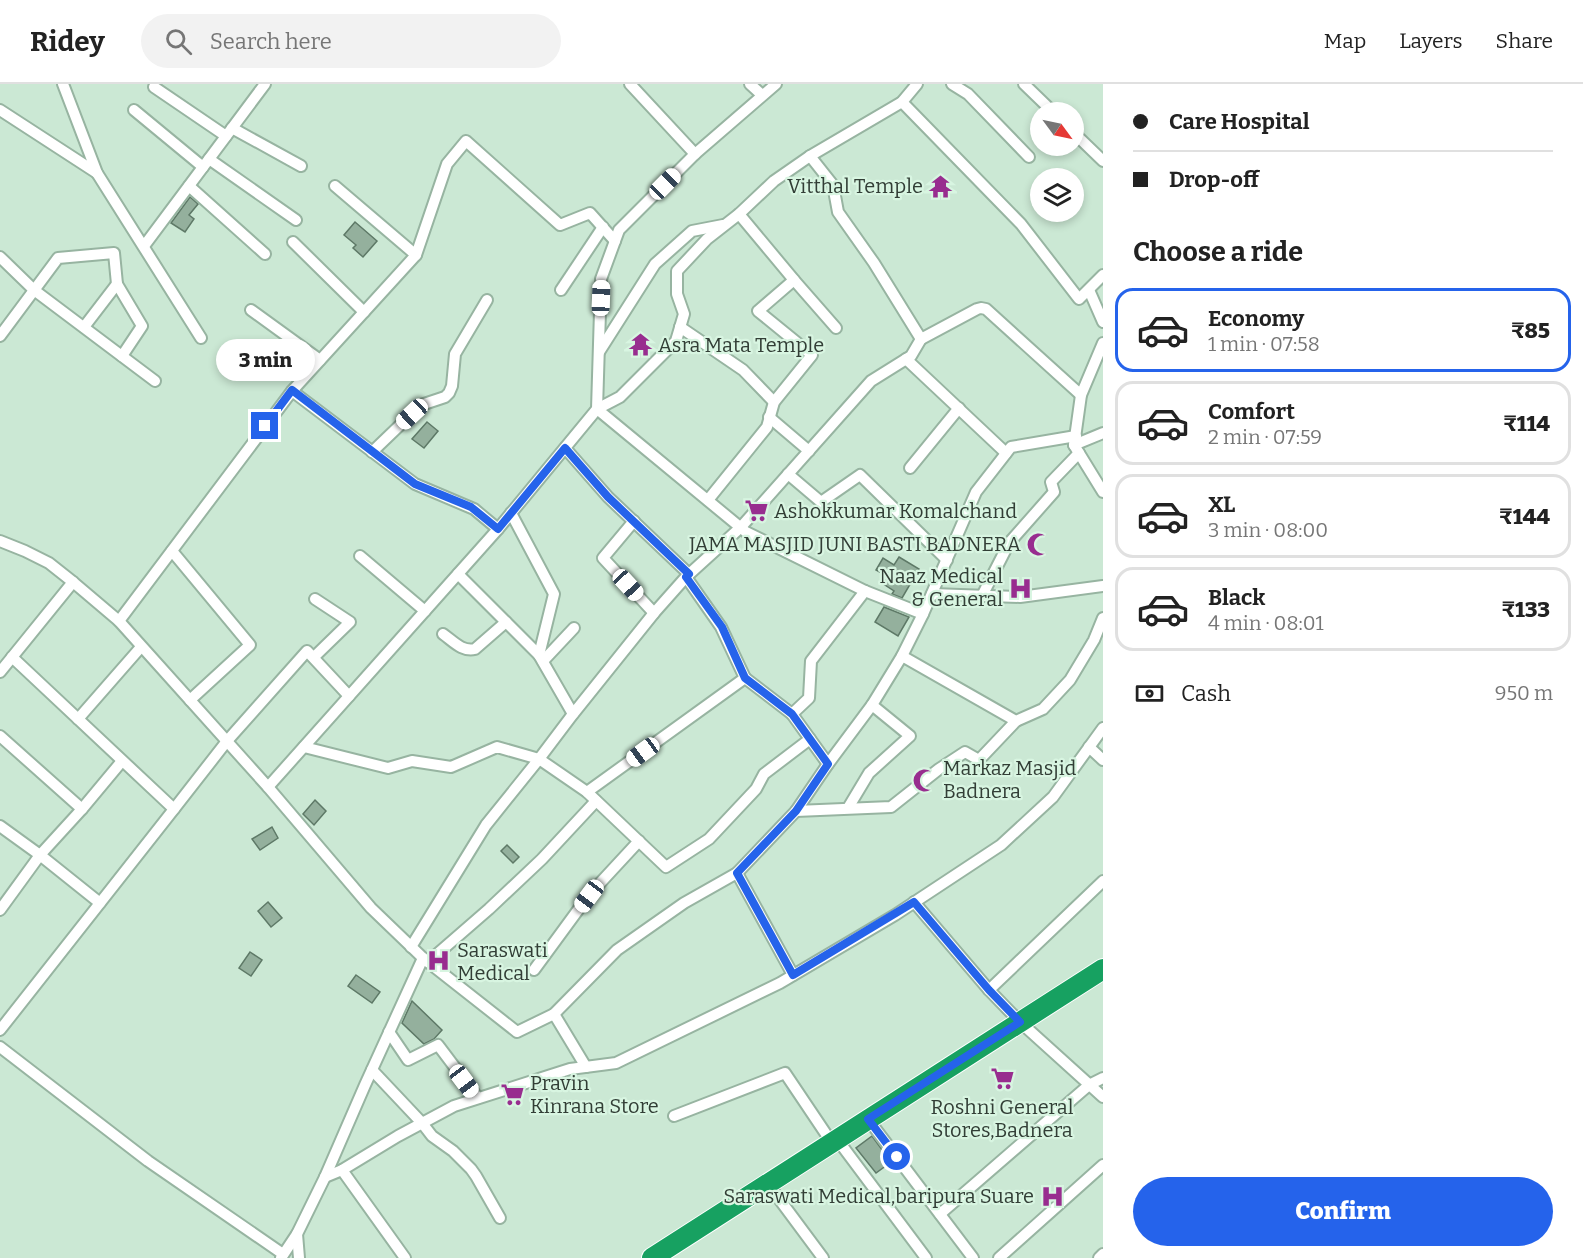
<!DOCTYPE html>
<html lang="en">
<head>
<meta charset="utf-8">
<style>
  body { margin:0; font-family:Bitter,serif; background:#f2f2f2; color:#222; height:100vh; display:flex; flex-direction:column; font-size:22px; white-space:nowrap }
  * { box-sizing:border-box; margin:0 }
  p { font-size:20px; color:#767676 }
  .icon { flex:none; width:33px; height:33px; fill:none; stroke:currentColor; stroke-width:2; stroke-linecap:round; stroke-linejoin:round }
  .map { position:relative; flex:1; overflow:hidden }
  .drawer { display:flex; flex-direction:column; background:#fff; width:480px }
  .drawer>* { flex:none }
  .hud { display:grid; align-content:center; height:132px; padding:0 30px; background:#fff }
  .needle { width:39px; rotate:123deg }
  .buttons { position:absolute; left:1030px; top:18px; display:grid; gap:12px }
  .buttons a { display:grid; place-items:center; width:54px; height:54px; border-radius:50%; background:#fff; box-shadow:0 3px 9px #0003; font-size:30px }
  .end { position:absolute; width:27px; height:27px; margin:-14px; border:8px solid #2563eb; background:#fff; box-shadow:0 0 0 3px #fff }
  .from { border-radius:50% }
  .bubble { position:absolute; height:42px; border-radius:21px; background:#fff; box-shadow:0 3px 9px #0003; font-size:20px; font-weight:800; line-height:42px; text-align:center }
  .car { position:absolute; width:18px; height:36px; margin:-18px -9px; border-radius:8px; box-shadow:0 0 4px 2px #0007; background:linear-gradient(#fff 24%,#345 0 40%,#fff 0 76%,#345 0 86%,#fff 0) }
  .hud b { display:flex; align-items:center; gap:21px; height:57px; font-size:22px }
  .hud b+b { border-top:2px solid #e0e0e0 }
  .hud i { width:15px; height:15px; background:#222 }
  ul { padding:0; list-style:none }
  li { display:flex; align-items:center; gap:18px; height:84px; margin:0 12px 9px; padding:0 18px; border:3px solid #e0e0e0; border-radius:18px }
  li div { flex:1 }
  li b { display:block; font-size:22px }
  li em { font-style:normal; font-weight:800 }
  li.current { border-color:#2563eb }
  li>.icon { width:54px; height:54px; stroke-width:1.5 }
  h2 { padding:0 30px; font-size:27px; line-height:72px }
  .pay { display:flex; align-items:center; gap:15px; height:66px; padding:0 30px; font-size:22px }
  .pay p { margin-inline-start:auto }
  .action { display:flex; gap:12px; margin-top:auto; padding:12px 30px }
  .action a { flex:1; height:69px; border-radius:36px; background:#2563eb; color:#fff; font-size:24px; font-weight:800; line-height:69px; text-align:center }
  header { display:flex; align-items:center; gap:36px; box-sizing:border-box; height:84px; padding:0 30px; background:#fff; border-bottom:2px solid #e0e0e0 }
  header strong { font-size:28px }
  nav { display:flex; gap:33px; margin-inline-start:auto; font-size:21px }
  .search { width:420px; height:54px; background:#f2f2f2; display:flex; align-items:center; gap:15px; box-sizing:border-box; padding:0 21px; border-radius:33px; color:#767676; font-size:22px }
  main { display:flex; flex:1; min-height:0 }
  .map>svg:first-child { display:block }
  .building { fill:#94b09d; stroke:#5e7967; stroke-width:1.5 }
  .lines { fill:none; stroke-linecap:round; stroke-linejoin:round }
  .street-casing { stroke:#97b4a1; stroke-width:14 }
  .highway-casing { stroke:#fff; stroke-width:22 }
  .street { stroke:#fff; stroke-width:10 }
  .highway { stroke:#17a161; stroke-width:20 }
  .route { stroke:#2563eb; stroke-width:8 }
  .labels { text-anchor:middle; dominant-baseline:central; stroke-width:4.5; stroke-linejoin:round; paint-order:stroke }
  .poi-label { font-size:20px; fill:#323e36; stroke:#d8f5e1; text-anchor:start }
</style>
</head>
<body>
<header>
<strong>Ridey</strong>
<div class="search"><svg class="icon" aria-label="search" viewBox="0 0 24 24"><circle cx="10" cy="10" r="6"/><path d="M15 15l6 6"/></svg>Search here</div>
<nav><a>Map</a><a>Layers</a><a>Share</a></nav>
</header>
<main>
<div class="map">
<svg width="1103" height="1174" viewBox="0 0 1103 1174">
  <rect width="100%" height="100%" fill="#cbe8d4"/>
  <!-- building -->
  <g class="building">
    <polygon points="190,113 198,120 189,131 194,135 185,148 171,139"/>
    <polygon points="355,138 377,157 363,173 353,164 356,161 344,151"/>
    <polygon points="427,338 438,347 424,364 412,355"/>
    <polygon points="899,473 919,485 902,514 892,510 894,507 882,499 887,492 876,486 883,474 894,481"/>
    <polygon points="884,523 909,533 898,552 875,538"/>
    <polygon points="315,716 326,727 314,741 303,730"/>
    <polygon points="272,743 278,754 260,766 252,755"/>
    <polygon points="507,761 519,773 513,779 501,767"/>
    <polygon points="268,818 282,834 271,843 258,827"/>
    <polygon points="250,868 262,876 251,892 239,884"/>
    <polygon points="356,891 380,908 372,919 348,902"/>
    <polygon points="412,917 442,946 434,955 424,960 402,939"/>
    <polygon points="872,1052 891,1078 876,1089 856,1064"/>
  </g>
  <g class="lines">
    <defs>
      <g id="street">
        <polyline points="63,0 97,89 201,254"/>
        <polyline points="630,0 695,70"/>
        <polyline points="750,0 762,11"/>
        <polyline points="917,0 902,18 810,72 774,97 739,130 707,155 677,187 677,210 684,230 676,257 620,313 597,325 746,448 865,507 923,530"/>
        <polyline points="952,0 968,10 1029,73"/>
        <polyline points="1024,0 1053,28"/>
        <polyline points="154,3 226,52"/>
        <polyline points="902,18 1021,140 1079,215 1103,191"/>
        <polyline points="0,26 97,89"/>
        <polyline points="134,26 203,83"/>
        <polyline points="232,44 301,82"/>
        <polyline points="1074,49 1103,77"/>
        <polyline points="209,75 296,136"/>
        <polyline points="189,102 265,170"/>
        <polyline points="335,102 416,171"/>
        <polyline points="293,158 364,228"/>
        <polyline points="144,162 265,0"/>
        <polyline points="0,173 34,206 155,297"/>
        <polyline points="794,196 836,244"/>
        <polyline points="561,206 603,143"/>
        <polyline points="1089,206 1103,238"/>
        <polyline points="251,226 320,276"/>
        <polyline points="84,243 117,200"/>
        <polyline points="680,243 743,286 774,318"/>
        <polyline points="0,252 58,174 114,169 117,200 142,242 122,272"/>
        <polyline points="921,255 977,225 981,224 986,225 1081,311"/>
        <polyline points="1103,259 1081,311 1074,361 1103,408"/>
        <polyline points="599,268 655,180 692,147 723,141"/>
        <polyline points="906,275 1006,369"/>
        <polyline points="292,307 415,400 474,425 498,445"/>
        <polyline points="769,333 809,367"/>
        <polyline points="1074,361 1103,349"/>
        <polyline points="565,364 608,413 689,490"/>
        <polyline points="372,368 421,321 445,313 449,309 452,302 455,270 487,216"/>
        <polyline points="910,384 959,324"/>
        <polyline points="788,390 821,418 860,391 947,476"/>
        <polyline points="708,416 767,343 774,318 812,271 758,227 794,196 739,130"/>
        <polyline points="511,429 554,510 539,571 573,630"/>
        <polyline points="634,437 603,474 654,529"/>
        <polyline points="0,457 25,467 49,479 73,498 119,537 268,703 371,824 423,874"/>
        <polyline points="172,467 250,561 190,616"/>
        <polyline points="360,472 425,527"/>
        <polyline points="458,490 539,571"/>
        <polyline points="686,493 721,543 745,594"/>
        <polyline points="932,510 1020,513 1103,502"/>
        <polyline points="982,512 1009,459 1054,408 1051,398 1079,369"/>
        <polyline points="119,537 292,307 416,171 447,80 466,57 560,141 590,129 615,157"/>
        <path d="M 443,550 C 453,557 462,568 475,565 L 506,538"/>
        <polyline points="902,572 1016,637"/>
        <polyline points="314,573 350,538 315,515"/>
        <polyline points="543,577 574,544"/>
        <polyline points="0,588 73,498"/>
        <polyline points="78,635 141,563"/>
        <polyline points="0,652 82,725 40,771 0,826"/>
        <polyline points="304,663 388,684 412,677 451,683 497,663 539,675 587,708 666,783 709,755 756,705 764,690 810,655"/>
        <polyline points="1089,663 1103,676"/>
        <polyline points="828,680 792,630 809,614 811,577 865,507"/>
        <polyline points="268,703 498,445 597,325 601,195 619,146 695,70 776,0"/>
        <polyline points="587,708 745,594 792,630"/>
        <polyline points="848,724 869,689 910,652 872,621"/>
        <polyline points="82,725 122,677"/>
        <polyline points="174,725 227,657 307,567 349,612"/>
        <polyline points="796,727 891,723 939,685 965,668 979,676 1016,637 1043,625 1070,596 1094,556 1103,534"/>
        <polyline points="0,742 40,771 100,819"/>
        <polyline points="737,789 793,891"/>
        <polyline points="914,818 989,906 1020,938 1103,1013"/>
        <polyline points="411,863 486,741 539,675 573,630 654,529 686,493 741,443 871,297 911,272 921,255 874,179 838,128 833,101 810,72"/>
        <polyline points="428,878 489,825 542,775 596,717"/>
        <polyline points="534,886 589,811 639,757"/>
        <polyline points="989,906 1103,797"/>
        <polyline points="554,930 586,983"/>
        <polyline points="0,946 174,725 12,573"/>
        <polyline points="389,948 408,976 438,961 478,1014"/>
        <polyline points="0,963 148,1077 283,1170"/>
        <polyline points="372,986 422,1039 432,1052 453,1067 471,1085 476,1092 500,1134"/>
        <polyline points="674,1032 785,989 832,1059"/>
        <polyline points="868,1035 973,1174"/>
        <polyline points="837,1055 926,1174"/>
        <polyline points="342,1086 405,1174"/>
        <polyline points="325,1093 342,1086 398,1052 454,1022 570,985 616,979 780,899 895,831 1001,761 1053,713 1103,644"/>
        <polyline points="768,1100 823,1174"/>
        <polyline points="940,1130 1089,1001 1103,994"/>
        <polyline points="297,1150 299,1174"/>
        <polyline points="281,1174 297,1150 325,1093 365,1001 423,874 517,948 554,930 617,866 684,819 737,789 796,727 828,680 872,621 902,572 923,530 976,408 1011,363 1076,352"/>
        <polyline points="999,1174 1103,1081"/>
        <polyline points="1099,1174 1103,1170"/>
      </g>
      <polyline id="highway" points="652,1174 1103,885"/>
    </defs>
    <!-- street casing -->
    <use href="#street" class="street-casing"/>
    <!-- highway casing -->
    <use href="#highway" class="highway-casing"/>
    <!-- street -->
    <use href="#street" class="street"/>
    <!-- highway -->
    <use href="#highway" class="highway"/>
  </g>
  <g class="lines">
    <!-- route -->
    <polyline class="route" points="265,342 292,306 415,400 471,423 498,445 565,364 608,413 689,490 686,493 722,543 745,594 792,630 828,680 796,727 737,789 793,891 914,818 989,906 1020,938 868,1035 897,1073"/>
  </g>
  <!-- icons -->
  <defs>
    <symbol id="temple-bare" viewBox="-9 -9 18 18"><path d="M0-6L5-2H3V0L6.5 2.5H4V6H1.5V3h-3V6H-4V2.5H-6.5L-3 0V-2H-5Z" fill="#982d8f" stroke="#d8f5e1" stroke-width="2.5" paint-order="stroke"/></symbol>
    <symbol id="supermarket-bare" viewBox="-9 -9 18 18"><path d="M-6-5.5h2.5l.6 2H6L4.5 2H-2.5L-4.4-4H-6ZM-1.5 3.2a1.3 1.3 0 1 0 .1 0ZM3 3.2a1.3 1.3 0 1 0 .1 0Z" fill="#982d8f" stroke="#d8f5e1" stroke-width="2.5" paint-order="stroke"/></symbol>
    <symbol id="mosque-bare" viewBox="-9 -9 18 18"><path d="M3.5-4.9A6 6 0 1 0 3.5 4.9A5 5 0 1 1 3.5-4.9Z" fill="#982d8f" stroke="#d8f5e1" stroke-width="2.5" paint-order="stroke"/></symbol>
    <symbol id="hospital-bare" viewBox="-9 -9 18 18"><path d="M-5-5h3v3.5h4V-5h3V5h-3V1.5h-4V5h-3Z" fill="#982d8f" stroke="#d8f5e1" stroke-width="2.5" paint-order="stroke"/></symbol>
  </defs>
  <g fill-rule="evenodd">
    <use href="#temple-bare" x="924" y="86" width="33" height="33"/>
    <use href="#temple-bare" x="624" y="244" width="33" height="33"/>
    <use href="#supermarket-bare" x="740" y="410" width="33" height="33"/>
    <use href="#mosque-bare" x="1022" y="444" width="33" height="33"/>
    <use href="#hospital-bare" x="1004" y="488" width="33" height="33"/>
    <use href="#mosque-bare" x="908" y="680" width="33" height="33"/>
    <use href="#hospital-bare" x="422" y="860" width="33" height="33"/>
    <use href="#supermarket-bare" x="986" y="978" width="33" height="33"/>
    <use href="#supermarket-bare" x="496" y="994" width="33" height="33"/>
    <use href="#hospital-bare" x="1036" y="1096" width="33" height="33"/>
  </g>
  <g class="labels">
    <!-- poi labels -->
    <g class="poi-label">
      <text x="923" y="102" text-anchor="end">Vitthal Temple</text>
      <text x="658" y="261">Asra Mata Temple</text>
      <text x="774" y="427">Ashokkumar Komalchand</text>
      <text x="1021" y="460" text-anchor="end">JAMA MASJID JUNI BASTI BADNERA</text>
      <text x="1003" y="492" text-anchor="end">Naaz Medical<tspan x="1003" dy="23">&amp; General</tspan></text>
      <text x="943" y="684">Markaz Masjid<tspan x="943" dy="23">Badnera</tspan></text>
      <text x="457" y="866">Saraswati<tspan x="457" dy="23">Medical</tspan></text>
      <text x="530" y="999">Pravin<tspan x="530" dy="23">Kinrana Store</tspan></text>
      <text x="1002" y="1023" text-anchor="middle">Roshni General<tspan x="1002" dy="23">Stores,Badnera</tspan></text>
      <text x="1034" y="1112" text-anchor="end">Saraswati Medical,baripura Suare</text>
    </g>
  </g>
</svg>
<div class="buttons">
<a><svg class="needle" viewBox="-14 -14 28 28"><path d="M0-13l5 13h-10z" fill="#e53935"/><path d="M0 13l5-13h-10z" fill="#767676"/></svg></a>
<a><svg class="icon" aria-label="layers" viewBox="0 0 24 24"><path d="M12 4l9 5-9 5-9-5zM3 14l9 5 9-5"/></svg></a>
</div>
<i class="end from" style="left:897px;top:1073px"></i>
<i class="end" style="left:265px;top:342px"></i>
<div class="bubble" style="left:216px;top:255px;width:99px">3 min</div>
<i class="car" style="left:665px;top:100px;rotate:45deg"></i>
<i class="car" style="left:601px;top:214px;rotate:2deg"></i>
<i class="car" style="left:412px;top:330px;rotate:227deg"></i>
<i class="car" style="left:628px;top:501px;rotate:137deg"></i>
<i class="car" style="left:643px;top:668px;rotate:234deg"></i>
<i class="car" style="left:589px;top:812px;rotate:217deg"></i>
<i class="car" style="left:464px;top:997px;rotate:143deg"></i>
</div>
<section class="drawer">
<div class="hud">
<b><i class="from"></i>Care Hospital</b>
<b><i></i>Drop-off</b>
</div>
<h2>Choose a ride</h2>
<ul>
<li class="current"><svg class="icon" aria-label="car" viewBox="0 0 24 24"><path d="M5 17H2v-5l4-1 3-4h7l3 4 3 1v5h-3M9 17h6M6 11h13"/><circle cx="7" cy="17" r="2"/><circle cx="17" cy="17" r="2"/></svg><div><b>Economy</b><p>1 min · 07:58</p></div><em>₹85</em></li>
<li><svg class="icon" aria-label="car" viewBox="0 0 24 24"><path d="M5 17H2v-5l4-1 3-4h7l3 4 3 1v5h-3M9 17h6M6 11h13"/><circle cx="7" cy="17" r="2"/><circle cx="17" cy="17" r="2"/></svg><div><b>Comfort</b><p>2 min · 07:59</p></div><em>₹114</em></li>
<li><svg class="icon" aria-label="car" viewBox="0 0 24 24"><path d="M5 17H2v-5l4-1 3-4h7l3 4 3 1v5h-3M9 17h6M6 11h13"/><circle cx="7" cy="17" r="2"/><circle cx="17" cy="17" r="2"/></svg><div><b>XL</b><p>3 min · 08:00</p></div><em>₹144</em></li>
<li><svg class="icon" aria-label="car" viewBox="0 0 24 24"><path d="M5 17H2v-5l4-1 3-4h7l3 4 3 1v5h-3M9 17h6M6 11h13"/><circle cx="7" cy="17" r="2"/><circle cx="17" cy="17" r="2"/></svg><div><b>Black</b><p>4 min · 08:01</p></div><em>₹133</em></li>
</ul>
<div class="pay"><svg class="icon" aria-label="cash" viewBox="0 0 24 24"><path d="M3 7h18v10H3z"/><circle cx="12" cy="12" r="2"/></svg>Cash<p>950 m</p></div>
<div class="action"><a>Confirm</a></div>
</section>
</main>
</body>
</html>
